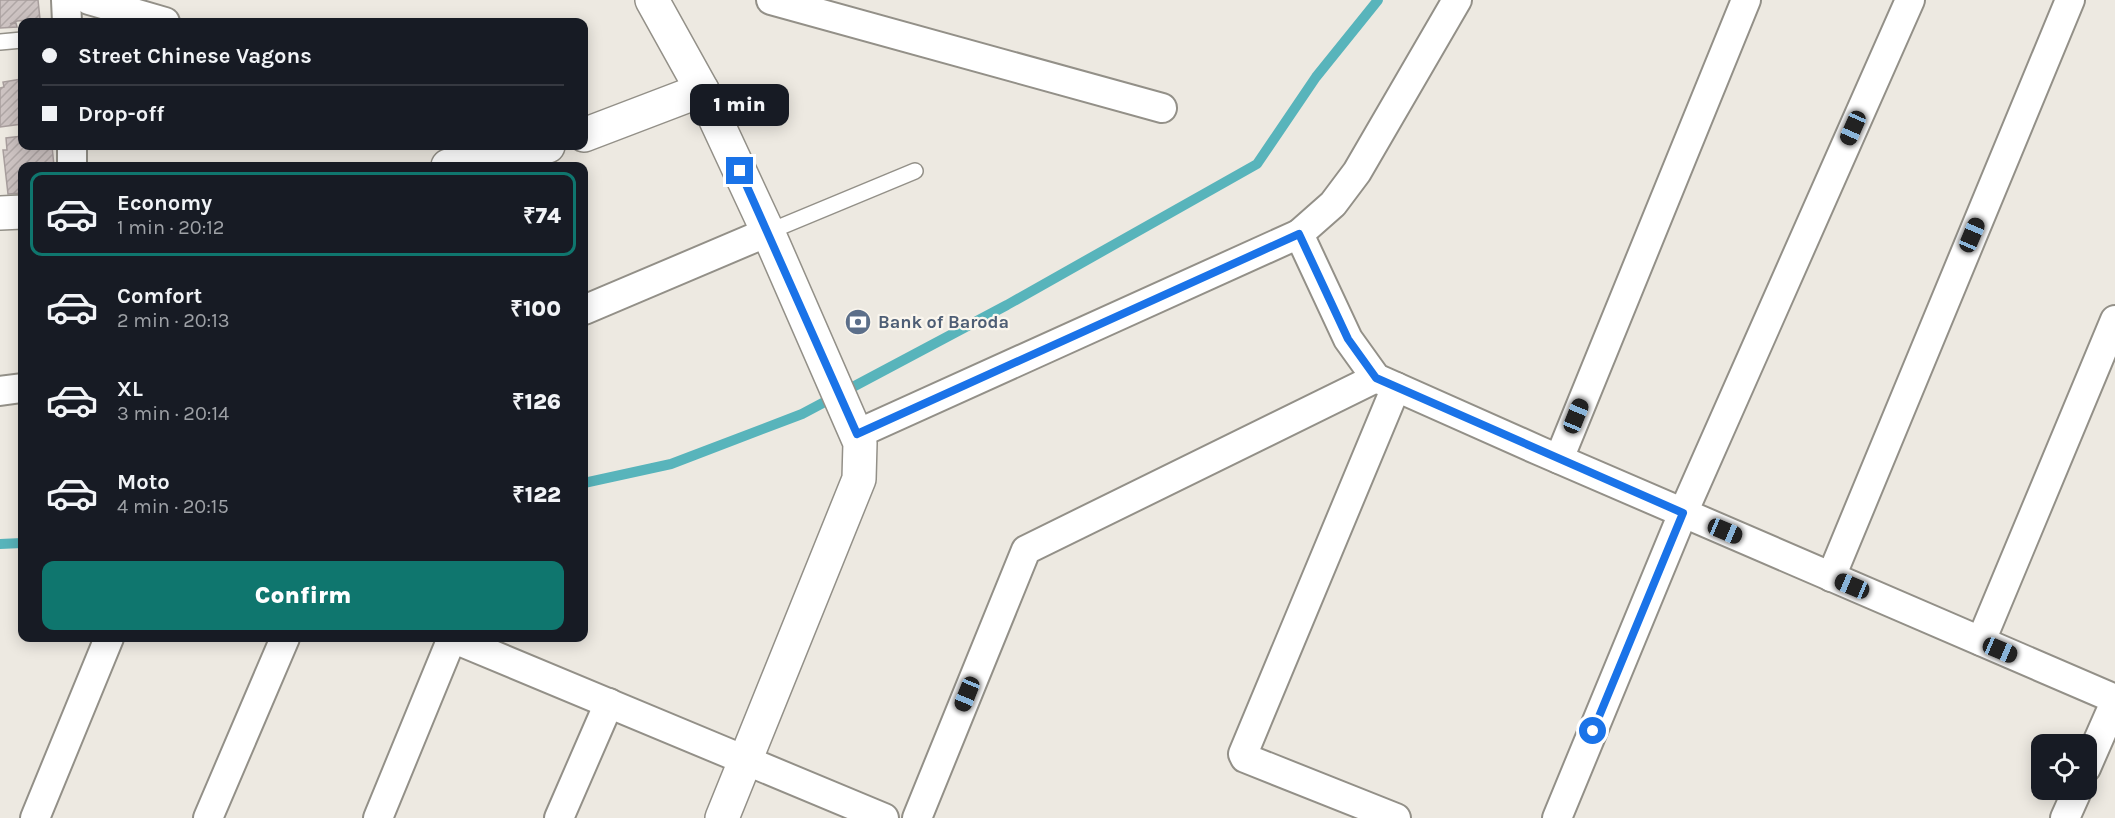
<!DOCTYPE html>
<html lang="en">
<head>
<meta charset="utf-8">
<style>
  body { margin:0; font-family:Karla,sans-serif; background:#20242c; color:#f1f3f6; height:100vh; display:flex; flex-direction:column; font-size:22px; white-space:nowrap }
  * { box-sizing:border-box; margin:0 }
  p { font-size:20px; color:#9ea1a6 }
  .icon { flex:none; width:33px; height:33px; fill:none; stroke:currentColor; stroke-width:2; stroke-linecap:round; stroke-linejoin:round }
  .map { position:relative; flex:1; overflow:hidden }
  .drawer { position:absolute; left:18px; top:162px; width:570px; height:480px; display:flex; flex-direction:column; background:#171b24; border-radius:12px; box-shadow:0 3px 15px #0003 }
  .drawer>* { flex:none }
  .top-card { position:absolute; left:18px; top:18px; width:570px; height:132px; border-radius:12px; box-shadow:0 3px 15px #0003; display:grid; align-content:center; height:132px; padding:0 24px; background:#171b24 }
  .buttons { position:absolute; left:2031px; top:734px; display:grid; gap:12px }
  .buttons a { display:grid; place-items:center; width:66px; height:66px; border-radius:12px; background:#171b24; box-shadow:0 3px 15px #0003; font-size:30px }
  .end { position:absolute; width:27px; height:27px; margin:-14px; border:8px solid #1a73e8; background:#fff; box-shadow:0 0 0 3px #fff }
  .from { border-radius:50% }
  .bubble { position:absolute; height:42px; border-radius:12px; background:#171b24; box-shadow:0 3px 15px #0003; font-size:20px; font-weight:800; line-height:42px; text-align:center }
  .car { position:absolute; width:18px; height:36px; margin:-18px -9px; border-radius:8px; box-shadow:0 0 4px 2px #0007; background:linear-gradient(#222 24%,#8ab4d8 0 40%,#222 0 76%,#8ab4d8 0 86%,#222 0) }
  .top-card b { display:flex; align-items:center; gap:21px; height:57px; font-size:22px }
  .top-card b+b { border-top:2px solid #363941 }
  .top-card i { width:15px; height:15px; background:#f1f3f6 }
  ul { padding:10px 0 0; list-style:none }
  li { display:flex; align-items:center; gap:18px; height:84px; margin:0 12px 9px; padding:0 12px; border:3px solid transparent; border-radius:12px }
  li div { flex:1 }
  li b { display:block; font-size:22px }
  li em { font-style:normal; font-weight:800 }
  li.on { border-color:#0f766e }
  li>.icon { width:54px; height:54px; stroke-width:1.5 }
  .cta { display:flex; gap:12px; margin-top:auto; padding:12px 24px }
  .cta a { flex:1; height:69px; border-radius:12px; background:#0f766e; color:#fff; font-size:24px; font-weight:800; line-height:69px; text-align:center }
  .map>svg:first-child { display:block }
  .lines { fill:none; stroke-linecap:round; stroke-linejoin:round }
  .stream { stroke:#58b4bb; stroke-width:10 }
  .building { fill:url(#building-hatch); stroke:#a89e9d; stroke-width:1.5 }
  .service-casing { stroke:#939088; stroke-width:18 }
  .minor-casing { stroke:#939088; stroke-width:32 }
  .tertiary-casing { stroke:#939088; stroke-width:36 }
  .service { stroke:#fff; stroke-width:15 }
  .minor { stroke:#fff; stroke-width:28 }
  .tertiary { stroke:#fff; stroke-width:33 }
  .route { stroke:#1a73e8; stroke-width:8 }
  .labels { text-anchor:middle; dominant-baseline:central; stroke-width:4.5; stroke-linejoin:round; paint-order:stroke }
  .service-label { font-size:18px; font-weight:bold; fill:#4e5e75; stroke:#faf6ee; text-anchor:start }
</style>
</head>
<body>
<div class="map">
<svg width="2115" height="818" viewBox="0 0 2115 818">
  <defs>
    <pattern id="building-hatch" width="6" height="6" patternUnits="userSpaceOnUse" patternTransform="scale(1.5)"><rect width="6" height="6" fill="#cdc3c2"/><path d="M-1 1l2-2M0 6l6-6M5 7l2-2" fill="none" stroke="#b0a7a6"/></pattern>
  </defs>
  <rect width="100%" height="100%" fill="#ede9e1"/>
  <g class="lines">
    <!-- stream -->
    <g class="stream">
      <polyline points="584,483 671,464 802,414 1007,305 1257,164 1316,77 1378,0"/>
      <polyline points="0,544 22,543"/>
    </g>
  </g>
  <!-- building -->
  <g class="building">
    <polygon points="0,0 38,0 40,19 17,21 10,24 16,23 17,27 0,28"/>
    <polygon points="22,79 22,124 0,127 0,88 4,87 3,82"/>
    <polygon points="22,136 22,146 52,146 54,166 22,166 22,193 8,194 3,150 7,150 6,138"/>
  </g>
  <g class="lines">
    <defs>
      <g id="service">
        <polyline points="0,42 22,40"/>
        <polyline points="768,232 915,171"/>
      </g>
      <g id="minor">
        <polyline points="66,0 67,22"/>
        <polyline points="89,0 165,22"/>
        <polyline points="771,0 1162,108"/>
        <polyline points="72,146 72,166"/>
        <polyline points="1299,234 1333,204 1357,172 1457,0"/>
        <polyline points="584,310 768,232"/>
        <polyline points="1396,387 1243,754 1245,758 1396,818"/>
        <polyline points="0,391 22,388"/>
        <polyline points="857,434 1299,234 1348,339 1376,378 1540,451 2115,699"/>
        <polyline points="1559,459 1746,0"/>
        <polyline points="1831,577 2070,0"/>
        <polyline points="1981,641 2115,320"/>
        <polyline points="2086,768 2115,702"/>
        <polyline points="35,818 109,638"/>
        <polyline points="208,818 285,638"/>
        <polyline points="378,818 452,638 884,818"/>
        <polyline points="559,818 609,703"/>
        <polyline points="917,818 1026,550 1376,378"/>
        <polyline points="1557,818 1683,513 1910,0"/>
        <polyline points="2065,818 2078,789"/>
      </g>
      <g id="tertiary">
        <polyline points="652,0 702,90 768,232 860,443 859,479 722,818"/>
        <polyline points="584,135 702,90"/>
        <polyline points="448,166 548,146"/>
        <polyline points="0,213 22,212"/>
      </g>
    </defs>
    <!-- service casing -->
    <use href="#service" class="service-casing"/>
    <!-- minor casing -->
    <use href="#minor" class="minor-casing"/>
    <!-- tertiary casing -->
    <use href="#tertiary" class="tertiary-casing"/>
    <!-- service -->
    <use href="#service" class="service"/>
    <!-- minor -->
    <use href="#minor" class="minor"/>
    <!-- tertiary -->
    <use href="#tertiary" class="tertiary"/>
  </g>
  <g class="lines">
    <!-- route -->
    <polyline class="route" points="740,171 857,434 1299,234 1348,339 1376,378 1683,513 1593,731"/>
  </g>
  <!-- icons -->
  <defs>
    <symbol id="bank-disc" viewBox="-11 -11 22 22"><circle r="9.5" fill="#5c6f8a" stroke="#faf6ee"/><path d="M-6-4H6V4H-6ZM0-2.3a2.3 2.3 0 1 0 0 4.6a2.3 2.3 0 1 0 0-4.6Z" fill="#fff"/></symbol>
  </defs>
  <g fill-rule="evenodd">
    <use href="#bank-disc" x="843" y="307" width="30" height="30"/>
  </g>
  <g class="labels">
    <!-- service labels -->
    <g class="service-label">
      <text x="878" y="322">Bank of Baroda</text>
    </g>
  </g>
</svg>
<div class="buttons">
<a><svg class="icon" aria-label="locate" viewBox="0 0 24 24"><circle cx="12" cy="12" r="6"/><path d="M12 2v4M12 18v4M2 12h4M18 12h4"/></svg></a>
</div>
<i class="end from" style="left:1593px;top:731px"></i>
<i class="end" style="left:740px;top:171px"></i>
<div class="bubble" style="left:690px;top:84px;width:99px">1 min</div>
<i class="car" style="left:1853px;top:128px;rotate:204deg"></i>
<i class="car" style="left:1972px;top:235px;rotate:23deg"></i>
<i class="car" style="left:1576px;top:416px;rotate:22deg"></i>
<i class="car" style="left:1725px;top:531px;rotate:113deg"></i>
<i class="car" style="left:1852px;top:586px;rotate:293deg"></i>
<i class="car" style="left:2000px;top:650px;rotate:113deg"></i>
<i class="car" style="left:967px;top:694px;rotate:202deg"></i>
<div class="top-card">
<b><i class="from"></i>Street Chinese Vagons</b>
<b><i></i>Drop-off</b>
</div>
<section class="drawer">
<ul>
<li class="on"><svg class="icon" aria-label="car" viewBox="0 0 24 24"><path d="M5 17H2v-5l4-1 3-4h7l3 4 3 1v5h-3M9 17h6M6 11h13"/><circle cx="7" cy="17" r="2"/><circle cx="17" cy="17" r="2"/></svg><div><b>Economy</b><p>1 min · 20:12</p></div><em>₹74</em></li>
<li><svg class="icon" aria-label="car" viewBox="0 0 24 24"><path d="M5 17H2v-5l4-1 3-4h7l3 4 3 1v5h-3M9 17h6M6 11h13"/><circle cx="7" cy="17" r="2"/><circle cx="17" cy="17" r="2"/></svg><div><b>Comfort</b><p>2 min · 20:13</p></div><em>₹100</em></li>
<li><svg class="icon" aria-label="car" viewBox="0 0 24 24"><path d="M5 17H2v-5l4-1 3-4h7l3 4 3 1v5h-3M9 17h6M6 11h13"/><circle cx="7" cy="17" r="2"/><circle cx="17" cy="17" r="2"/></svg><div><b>XL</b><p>3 min · 20:14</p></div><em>₹126</em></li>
<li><svg class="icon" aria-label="car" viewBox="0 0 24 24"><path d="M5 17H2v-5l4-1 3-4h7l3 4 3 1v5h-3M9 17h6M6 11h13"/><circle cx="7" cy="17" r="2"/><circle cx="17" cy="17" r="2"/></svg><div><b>Moto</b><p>4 min · 20:15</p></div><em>₹122</em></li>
</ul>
<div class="cta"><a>Confirm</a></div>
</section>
</div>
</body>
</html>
